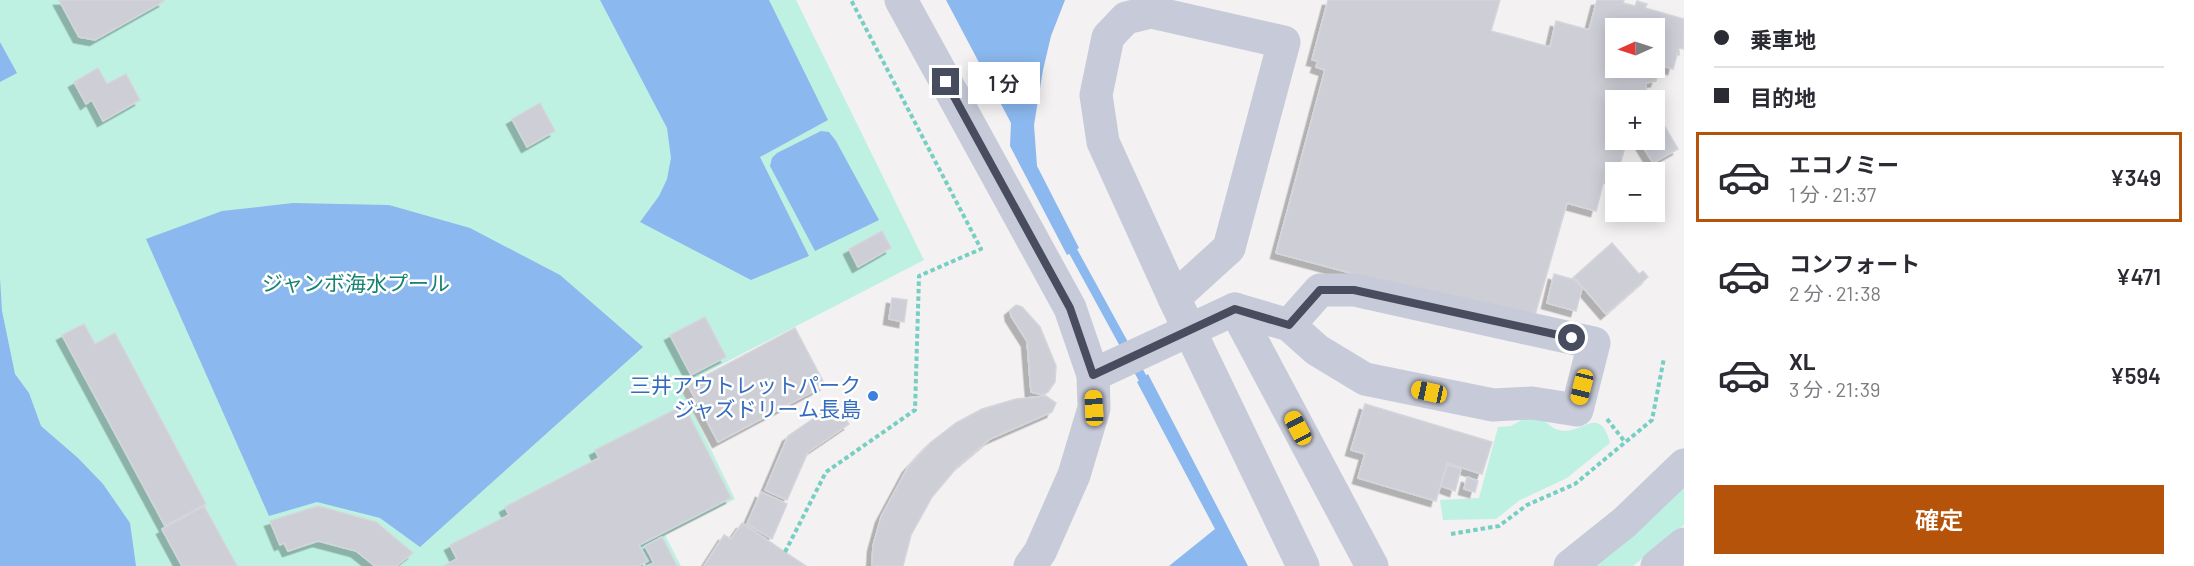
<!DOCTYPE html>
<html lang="ja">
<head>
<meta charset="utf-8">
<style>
  body { margin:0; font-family:Barlow,"Noto Sans JP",sans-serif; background:#f2f2f3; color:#2b2b33; height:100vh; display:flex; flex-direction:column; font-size:22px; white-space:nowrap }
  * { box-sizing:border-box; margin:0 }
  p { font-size:20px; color:#7c7c81 }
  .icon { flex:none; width:33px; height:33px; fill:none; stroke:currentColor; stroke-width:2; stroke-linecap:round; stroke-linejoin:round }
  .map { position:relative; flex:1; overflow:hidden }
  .side { display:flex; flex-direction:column; background:#fff; width:510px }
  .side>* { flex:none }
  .banner { display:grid; align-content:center; height:132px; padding:0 30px; background:#fff }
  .needle { width:39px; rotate:267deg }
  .buttons { position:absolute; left:1605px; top:18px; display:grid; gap:12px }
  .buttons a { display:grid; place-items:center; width:60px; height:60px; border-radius:0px; background:#fff; box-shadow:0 3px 15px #0003; font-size:30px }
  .end { position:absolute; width:27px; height:27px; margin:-14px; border:8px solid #484c5f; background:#fff; box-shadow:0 0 0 3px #fff }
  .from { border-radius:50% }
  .bubble { position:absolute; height:42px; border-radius:0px; background:#fff; box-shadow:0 3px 15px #0003; font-size:20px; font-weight:600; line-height:42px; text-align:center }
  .car { position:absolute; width:18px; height:36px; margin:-18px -9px; border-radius:8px; box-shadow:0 0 4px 2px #0007; background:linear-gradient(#f5c518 24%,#345 0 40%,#f5c518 0 76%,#345 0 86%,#f5c518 0) }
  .banner b { display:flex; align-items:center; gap:21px; height:57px; font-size:22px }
  .banner b+b { border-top:2px solid #e1e1e2 }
  .banner i { width:15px; height:15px; background:#2b2b33 }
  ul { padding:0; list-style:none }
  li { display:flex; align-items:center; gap:18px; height:90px; margin:0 12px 9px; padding:0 18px; border:3px solid transparent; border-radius:0px }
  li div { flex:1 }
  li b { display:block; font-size:22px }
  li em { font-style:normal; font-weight:600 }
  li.current { border-color:#b45309 }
  li>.icon { width:54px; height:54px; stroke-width:1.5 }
  .cta { display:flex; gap:12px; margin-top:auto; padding:12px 30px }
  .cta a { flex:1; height:69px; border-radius:0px; background:#b45309; color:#fff; font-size:24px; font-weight:600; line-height:69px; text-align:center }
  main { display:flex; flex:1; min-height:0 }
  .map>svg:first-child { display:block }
  .green { fill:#bff1e3 }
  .water { fill:#8bb8ee }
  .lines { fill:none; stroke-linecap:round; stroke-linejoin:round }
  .stream { stroke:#8bb8ee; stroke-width:9 }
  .building { fill:#cdced6; stroke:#d5d5dc; stroke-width:1.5; fill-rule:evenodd; filter:url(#shadow) }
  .path { stroke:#76cfc2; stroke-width:4; stroke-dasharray:4.5 3; stroke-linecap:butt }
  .minor { stroke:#c7cad8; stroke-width:33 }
  .minor-bridge { stroke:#c7cad8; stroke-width:33 }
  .route { stroke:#484c5f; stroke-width:8 }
  .shop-dot { fill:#3f7fe0; stroke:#fff; stroke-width:2 }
  .labels { text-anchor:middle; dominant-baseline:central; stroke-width:5; stroke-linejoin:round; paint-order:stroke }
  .park-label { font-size:21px; fill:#168371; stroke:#fff }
  .shop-label { font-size:21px; fill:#366cbe; stroke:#fff; text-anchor:end }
</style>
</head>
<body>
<main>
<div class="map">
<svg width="1684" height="566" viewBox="0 0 1684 566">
  <defs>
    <filter id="shadow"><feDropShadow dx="-5.5" dy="5.5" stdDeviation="0" flood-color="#0004"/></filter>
  </defs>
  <rect width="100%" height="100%" fill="#f3f1f1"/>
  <!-- green -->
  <g class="green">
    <polygon points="0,0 796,0 924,260 680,386 735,499 665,535 681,566 0,566"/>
    <path d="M 1525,418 C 1531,419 1539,418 1544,421 C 1548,423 1552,428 1556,429 C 1580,439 1599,401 1610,443 L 1567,478 L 1520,500 L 1496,519 L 1443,520 L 1440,500 L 1479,498 L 1498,427 L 1511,426 Z"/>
    <polygon points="1684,479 1684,525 1633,566 1582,566"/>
  </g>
  <!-- water -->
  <g class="water">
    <polygon points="600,0 769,0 828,120 760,157 809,256 751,280 640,222 659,196 667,179 671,158 667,128"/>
    <polygon points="946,0 1065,0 1051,36 1043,70 1034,125 1037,166 1079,248 1067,255 1010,146 1011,123"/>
    <polygon points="0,42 17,73 0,82"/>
    <polygon points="821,131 829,132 836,141 879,220 815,251 770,166 772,158 777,153"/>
    <polygon points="293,203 389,205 470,228 560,275 643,347 420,547 380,518 317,502 269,516 146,239 222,211"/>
    <polygon points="0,278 2,311 15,374 29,393 41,426 78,458 103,484 130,523 136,566 0,566"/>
    <polygon points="1148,374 1248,566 1169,566 1215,529 1137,382"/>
  </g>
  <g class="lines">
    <!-- stream -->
    <polyline class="stream" points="1068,242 1148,388"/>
  </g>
  <!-- building -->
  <g class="building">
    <polygon points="59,0 163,0 164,1 95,40 79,37"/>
    <path d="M 1328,0 L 1500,0 L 1491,31 L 1550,47 L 1556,21 L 1589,30 L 1597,0 L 1624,0 L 1623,3 L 1635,6 L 1637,1 L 1647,4 L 1645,8 L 1684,19 L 1684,49 L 1679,48 L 1673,69 L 1660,65 L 1656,81 L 1646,83 L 1646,94 L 1650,100 L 1616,100 L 1616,140 L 1627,140 L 1618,172 L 1616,172 L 1616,179 L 1605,176 L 1596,211 L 1567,203 L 1533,322 L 1276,253 L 1325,70 L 1316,67 L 1318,61 L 1312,60 ZM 1616,28 L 1654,28 L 1654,68 L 1616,68 Z"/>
    <polygon points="98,68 107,84 126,74 140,100 103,121 92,100 86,104 74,82"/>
    <polygon points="540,103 555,131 527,147 512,119"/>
    <polygon points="1654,108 1678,149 1653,163 1639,140 1654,140"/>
    <polygon points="882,231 891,248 858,267 849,249"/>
    <polygon points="1612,243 1639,274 1643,271 1648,277 1606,314 1574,277"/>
    <polygon points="1554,274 1575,280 1582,288 1576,311 1547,303"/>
    <polygon points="892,298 907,300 904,322 889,319"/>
    <polygon points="1016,305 1022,307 1040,327 1056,366 1055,382 1048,392 1042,395 1031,392 1027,341 1011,316 1010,310"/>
    <polygon points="705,317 726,357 691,375 670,335"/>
    <polygon points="84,324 95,344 115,333 206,504 165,526 62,335"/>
    <polygon points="795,328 825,385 718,442 688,385"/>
    <polygon points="1046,396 1056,403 1052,412 990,439 958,466 932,497 911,535 903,566 872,566 873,546 881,517 908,467 930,443 956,423 982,409 1016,399"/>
    <polygon points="835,404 849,424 808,452 787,500 765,490 788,436"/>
    <polygon points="1365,404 1492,442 1482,474 1447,463 1436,501 1358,478 1365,454 1351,450"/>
    <polygon points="684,405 731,498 639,545 648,561 638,566 444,566 457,559 450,545 509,515 505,507 599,458 595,450"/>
    <polygon points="1447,465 1461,469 1455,491 1441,486"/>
    <polygon points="1467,477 1478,481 1475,492 1464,489"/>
    <polygon points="761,492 787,504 772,539 747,524"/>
    <polygon points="204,506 237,566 182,566 162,529"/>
    <polygon points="318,506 376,522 413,553 396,566 375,566 356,551 318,541 288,551 284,543 280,545 270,521"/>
    <polygon points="742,523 785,552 806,566 704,566 724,535 731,539"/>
    <polygon points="662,537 677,566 647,566 654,563 645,546"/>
  </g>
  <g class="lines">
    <!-- path -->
    <g class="path">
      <polyline points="1607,419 1625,442"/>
      <polyline points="1451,534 1499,526 1527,505 1575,484 1652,420 1664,358"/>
      <polyline points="785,552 826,472 915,410 919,276 981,249 851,0"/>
    </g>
    <!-- minor -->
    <g class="minor">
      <polyline points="901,0 1070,308 1093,375 1094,408 1074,475 1040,552 1030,566"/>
      <polygon points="1151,12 1284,42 1229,248 1174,298 1103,142 1096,95 1108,37 1126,18"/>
      <polyline points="1235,309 1289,325 1320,290 1354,290 1594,343 1577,410 1532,403 1493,405 1365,379 1317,350 1289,325"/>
      <polyline points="1093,375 1235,309 1372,566"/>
      <polyline points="1570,566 1625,522 1684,465"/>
      <polyline points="1657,566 1684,544"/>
    </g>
    <!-- minor-bridge -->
    <polyline class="minor-bridge" points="1174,298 1303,566"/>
  </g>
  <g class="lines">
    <!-- route -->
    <polyline class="route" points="946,82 1070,308 1093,375 1235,309 1289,325 1320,290 1354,290 1572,338"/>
  </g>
  <!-- markers -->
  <circle class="shop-dot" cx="873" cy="396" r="6"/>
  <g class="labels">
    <!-- park labels -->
    <g class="park-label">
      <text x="356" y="282">ジャンボ海水プール</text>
    </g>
    <!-- shop labels -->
    <g class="shop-label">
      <text x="861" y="384">三井アウトレットパーク<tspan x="861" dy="24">ジャズドリーム長島</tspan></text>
    </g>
  </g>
</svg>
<div class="buttons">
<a><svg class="needle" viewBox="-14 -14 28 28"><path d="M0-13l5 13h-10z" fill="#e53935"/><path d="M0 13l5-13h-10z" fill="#7c7c81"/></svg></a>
<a>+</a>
<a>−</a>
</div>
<i class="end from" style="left:1572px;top:338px"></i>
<i class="end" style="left:946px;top:82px"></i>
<div class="bubble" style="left:968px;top:62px;width:72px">1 分</div>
<i class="car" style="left:1582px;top:387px;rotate:194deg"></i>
<i class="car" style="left:1429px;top:392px;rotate:282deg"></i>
<i class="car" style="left:1094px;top:408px;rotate:357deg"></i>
<i class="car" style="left:1298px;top:428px;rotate:332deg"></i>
</div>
<section class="side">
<div class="banner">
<b><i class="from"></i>乗車地</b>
<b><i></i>目的地</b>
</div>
<ul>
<li class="current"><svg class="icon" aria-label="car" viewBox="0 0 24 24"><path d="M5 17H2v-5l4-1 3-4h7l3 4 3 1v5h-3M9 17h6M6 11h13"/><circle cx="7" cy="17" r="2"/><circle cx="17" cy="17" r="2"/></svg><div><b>エコノミー</b><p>1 分 · 21:37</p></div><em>¥349</em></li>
<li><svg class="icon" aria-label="car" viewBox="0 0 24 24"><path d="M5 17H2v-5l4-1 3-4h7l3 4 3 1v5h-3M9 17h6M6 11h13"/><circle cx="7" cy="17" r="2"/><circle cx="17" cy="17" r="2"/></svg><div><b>コンフォート</b><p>2 分 · 21:38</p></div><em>¥471</em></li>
<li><svg class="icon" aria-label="car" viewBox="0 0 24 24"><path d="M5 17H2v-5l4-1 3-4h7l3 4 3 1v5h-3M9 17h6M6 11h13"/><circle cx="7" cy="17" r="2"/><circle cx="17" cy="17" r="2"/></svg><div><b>XL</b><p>3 分 · 21:39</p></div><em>¥594</em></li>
</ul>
<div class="cta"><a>確定</a></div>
</section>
</main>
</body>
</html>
